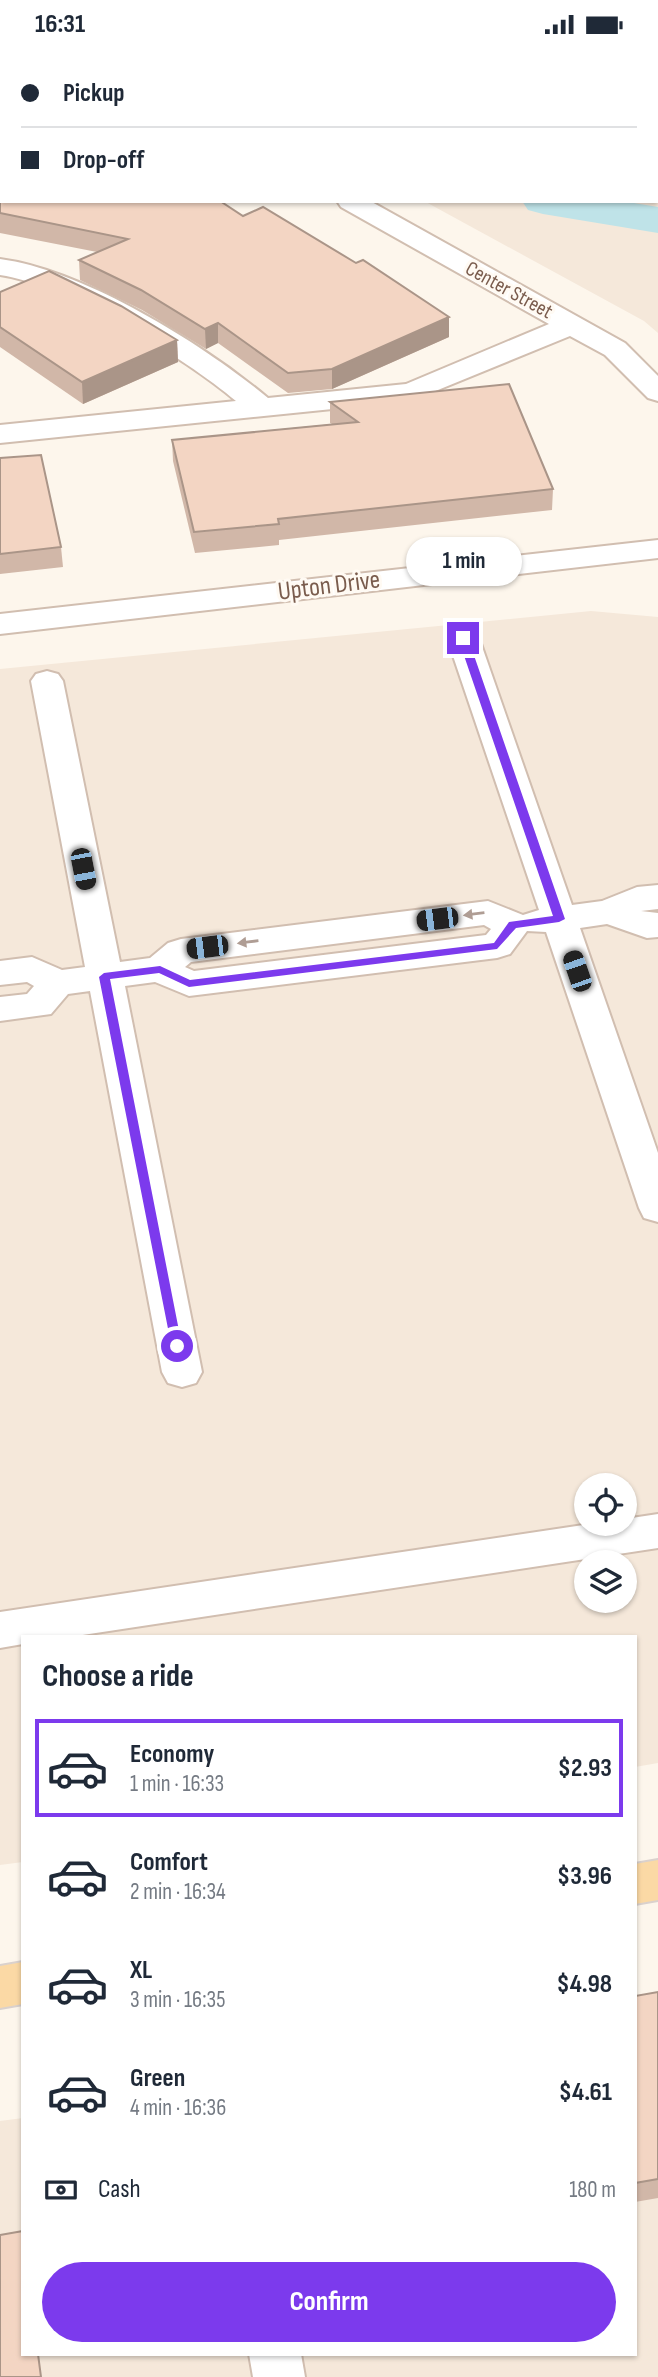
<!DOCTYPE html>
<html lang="en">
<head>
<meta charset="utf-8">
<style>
  body { margin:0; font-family:"Sofia Sans Condensed",sans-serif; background:#f2f2f3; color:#1f2937; height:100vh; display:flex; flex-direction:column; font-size:26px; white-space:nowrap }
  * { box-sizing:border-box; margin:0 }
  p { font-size:23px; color:#747a83 }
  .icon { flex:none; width:38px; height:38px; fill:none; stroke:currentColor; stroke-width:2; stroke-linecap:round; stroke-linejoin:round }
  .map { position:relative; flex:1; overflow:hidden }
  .side { position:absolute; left:21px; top:1586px; width:616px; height:721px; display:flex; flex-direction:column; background:#fff; border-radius:0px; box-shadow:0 2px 5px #0004 }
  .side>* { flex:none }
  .banner { position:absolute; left:0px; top:0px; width:658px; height:154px; box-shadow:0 2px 5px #0004; display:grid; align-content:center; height:154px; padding:0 21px; background:#fff }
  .fabs { position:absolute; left:574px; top:1424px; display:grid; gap:14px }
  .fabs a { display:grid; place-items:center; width:63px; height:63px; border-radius:50%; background:#fff; box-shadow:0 2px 5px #0004; font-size:35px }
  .end { position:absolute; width:32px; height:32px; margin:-16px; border:9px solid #7c3aed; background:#fff; box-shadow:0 0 0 4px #fff }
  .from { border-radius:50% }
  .bubble { position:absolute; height:49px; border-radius:24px; background:#fff; box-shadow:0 2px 5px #0004; font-size:23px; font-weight:700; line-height:49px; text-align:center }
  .car { position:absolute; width:21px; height:42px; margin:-21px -10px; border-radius:9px; box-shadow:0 0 5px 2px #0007; background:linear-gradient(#222 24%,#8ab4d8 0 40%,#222 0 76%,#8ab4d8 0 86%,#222 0) }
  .banner b { display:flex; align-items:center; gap:24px; height:66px; font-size:26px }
  .banner b+b { border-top:2px solid #e0e1e3 }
  .banner i { width:18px; height:18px; background:#1f2937 }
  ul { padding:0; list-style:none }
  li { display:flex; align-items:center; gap:21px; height:98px; margin:0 14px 10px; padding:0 7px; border:4px solid transparent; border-radius:0px }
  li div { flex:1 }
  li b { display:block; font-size:26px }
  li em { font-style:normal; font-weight:700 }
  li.active { border-color:#7c3aed }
  li>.icon { width:63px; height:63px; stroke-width:1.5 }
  h2 { padding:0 21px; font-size:32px; line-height:84px }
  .pay { display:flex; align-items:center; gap:18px; height:77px; padding:0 21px; font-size:26px }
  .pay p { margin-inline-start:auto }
  .button { display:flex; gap:14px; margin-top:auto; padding:14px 21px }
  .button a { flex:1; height:80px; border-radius:42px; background:#7c3aed; color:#fff; font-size:28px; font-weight:700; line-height:80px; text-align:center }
  .status { display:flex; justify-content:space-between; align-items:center; height:49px; padding:0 35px; background:#fff; direction:ltr }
  .status svg { height:19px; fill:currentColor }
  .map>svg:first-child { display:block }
  .residential { fill:#f5e8da; fill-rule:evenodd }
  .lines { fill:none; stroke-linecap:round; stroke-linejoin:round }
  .canal { fill:#bfe3e8; fill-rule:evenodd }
  .minor-casing { stroke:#d1beb0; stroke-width:4 }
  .major-casing { stroke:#dad1cd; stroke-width:4 }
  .minor { fill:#fff; fill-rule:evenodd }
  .major { fill:#fbd9a5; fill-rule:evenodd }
  .wall { fill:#d1b7a8 }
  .shaded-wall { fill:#aa9588 }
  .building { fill:#f3d5c3; stroke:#aa9588; stroke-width:2 }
  .oneway { fill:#af9d94 }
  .route { fill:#7c3aed }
  .labels { text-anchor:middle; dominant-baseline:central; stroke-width:6; stroke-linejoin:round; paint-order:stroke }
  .far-street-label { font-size:21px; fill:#7a5c4d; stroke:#fffaf3 }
  .street-label { font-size:26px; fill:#7a5c4d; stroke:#fffaf3 }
</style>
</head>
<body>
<div class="status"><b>16:31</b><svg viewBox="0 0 49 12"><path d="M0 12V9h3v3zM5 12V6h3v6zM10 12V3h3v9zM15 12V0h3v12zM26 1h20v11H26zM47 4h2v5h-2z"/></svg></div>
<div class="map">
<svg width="658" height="2328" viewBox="0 0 658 2328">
  <rect width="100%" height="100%" fill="#fdf6ec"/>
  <!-- residential -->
  <g class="residential">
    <polygon points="142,0 658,0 658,284 644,272 424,152 656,152 656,2"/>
    <path d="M 591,562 L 658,568 L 658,1714 L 635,1718 L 635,1587 L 23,1587 L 23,1813 L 0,1816 L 0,620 ZM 586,1437 L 625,1437 L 625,1475 L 586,1475 ZM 586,1514 L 625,1514 L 625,1552 L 586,1552 Z"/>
    <polygon points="658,1968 658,2328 0,2328 0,2072 23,2069 23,2305 635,2305 635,1972"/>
  </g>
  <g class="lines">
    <!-- canal -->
    <g class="canal">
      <rect x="0" y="36" width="2" height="24"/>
      <polygon points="522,152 622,152 658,158 658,184 543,165 528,161"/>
    </g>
    <defs>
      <g id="minor">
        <polygon points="74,0 101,0 102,2 76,2"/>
        <path d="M 337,152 L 370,152 L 625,294 L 658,327 L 658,352 L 648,349 L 605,306 L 570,287 L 411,352 L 0,394 L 0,376 L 236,352 C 185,309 65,235 0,226 L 0,210 C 84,221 203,295 268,349 L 406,335 L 549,275 L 341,158 Z"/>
        <polygon points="658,491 658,509 0,585 0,565"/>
        <path d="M 463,579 L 474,582 L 479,589 L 572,856 L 602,852 L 637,838 L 658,836 L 658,860 L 641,862 L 658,864 L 658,888 L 647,889 L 607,875 L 580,879 L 658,1104 L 658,1173 L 644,1169 L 639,1159 L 546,883 L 527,882 L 510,905 L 497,909 L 189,947 L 155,933 L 125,937 L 202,1323 L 196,1334 L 182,1338 L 168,1334 L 162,1323 L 90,942 L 68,945 L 51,965 L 0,972 L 0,948 L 27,945 L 34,937 L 27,933 L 0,936 L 0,912 L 32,908 L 62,921 L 85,918 L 31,632 L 36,625 L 47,622 L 58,625 L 63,632 L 120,913 L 150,909 L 168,894 L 181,890 L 488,852 L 523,866 L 539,861 L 447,589 L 452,582 ZM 484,876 L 491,880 L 486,886 L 194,922 L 185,918 L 191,913 Z"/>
        <polygon points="658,1465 658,1499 76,1587 23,1587 23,1595 0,1599 0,1563 590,1475 625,1475 625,1470"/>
        <polygon points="249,2305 301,2305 305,2328 253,2328"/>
      </g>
      <g id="major">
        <polygon points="658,1811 658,1851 635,1855 635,1815"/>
        <polygon points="23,1913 23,1955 0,1959 0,1917"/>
      </g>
    </defs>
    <!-- minor casing -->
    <use href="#minor" class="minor-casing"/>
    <!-- major casing -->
    <use href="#major" class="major-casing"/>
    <!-- minor -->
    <use href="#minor" class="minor"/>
    <!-- major -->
    <use href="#major" class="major"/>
  </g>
  <!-- wall -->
  <g class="wall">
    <polygon points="159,0 658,0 658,40 656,41 656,2 159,2"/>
    <polygon points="658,44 658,131 656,131 656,45"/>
    <polygon points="0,87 449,288 332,340 288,344 218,294 206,300 142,261 80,231 79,211 97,203 0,184"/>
    <polygon points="0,243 177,291 178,313 83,355 0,298"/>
    <polygon points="330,353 553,440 552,461 279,491 279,496 195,504 173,412 172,391 332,375 330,374"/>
    <polygon points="0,409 61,498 63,518 0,525"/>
    <polygon points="658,1943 658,2149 635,2153 635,1947"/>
  </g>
  <!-- shaded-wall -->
  <g class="shaded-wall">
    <polygon points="658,25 658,40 656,41 656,26"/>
    <polygon points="449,268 449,288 332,340 332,320"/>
    <polygon points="218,274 218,294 206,300 205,280"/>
    <polygon points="177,291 178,313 83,355 82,333"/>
  </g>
  <!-- building -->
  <g class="building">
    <polygon points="174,0 658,0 658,25 656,26 656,2 177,2"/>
    <polygon points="658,44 658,114 656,114 656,45"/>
    <polygon points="0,87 2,87 2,152 220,152 243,167 263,158 356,214 363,211 449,268 332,320 288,324 218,274 205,280 141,241 79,211 128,190 0,164"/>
    <polygon points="49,222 121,257 177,291 82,333 0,278 0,243"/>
    <polygon points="509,335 553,440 278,470 279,475 194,483 172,391 358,373 330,353"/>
    <polygon points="41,406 61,498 0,505 0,409"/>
    <polygon points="658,1943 658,2130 635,2134 635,1947"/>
    <polygon points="23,2182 23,2305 38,2305 41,2328 0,2328 0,2186"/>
  </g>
  <!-- one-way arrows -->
  <defs><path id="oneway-solid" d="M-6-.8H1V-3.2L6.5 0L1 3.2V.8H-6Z" transform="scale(1.75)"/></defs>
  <g class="oneway">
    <use href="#oneway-solid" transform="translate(474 865) rotate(173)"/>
    <use href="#oneway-solid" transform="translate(248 893) rotate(173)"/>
  </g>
  <!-- route -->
  <polygon class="route" points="463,586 468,589 565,870 559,873 516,879 497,900 189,938 159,924 110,930 182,1297 177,1301 172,1300 99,928 104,924 160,917 190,931 494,894 509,873 553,867 458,589"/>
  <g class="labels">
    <!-- far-street labels -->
    <g class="far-street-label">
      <text transform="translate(509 241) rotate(29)">Center Street</text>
    </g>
    <!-- street labels -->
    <g class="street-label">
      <text transform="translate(329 537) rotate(-7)">Upton Drive</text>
    </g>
  </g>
</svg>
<div class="fabs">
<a><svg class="icon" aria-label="locate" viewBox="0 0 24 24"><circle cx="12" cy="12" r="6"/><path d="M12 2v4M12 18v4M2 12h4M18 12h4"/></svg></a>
<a><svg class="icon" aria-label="layers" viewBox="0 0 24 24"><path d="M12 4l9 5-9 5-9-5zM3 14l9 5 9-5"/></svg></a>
</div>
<i class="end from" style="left:177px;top:1297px"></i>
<i class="end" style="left:463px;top:589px"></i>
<div class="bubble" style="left:406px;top:488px;width:116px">1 min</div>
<i class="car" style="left:83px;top:820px;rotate:169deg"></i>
<i class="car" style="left:437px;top:870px;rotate:263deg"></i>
<i class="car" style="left:207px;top:898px;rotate:263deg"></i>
<i class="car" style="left:577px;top:922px;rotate:341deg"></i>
<div class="banner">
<b><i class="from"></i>Pickup</b>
<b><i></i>Drop-off</b>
</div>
<section class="side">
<h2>Choose a ride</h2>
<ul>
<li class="active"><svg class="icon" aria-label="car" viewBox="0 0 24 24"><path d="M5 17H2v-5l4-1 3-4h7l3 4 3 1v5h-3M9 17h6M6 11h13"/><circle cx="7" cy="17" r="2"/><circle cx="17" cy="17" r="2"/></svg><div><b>Economy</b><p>1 min · 16:33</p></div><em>$2.93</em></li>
<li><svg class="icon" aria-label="car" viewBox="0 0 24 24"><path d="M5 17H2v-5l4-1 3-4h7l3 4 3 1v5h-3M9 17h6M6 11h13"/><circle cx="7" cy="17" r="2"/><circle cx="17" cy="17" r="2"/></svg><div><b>Comfort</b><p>2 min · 16:34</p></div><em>$3.96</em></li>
<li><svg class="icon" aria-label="car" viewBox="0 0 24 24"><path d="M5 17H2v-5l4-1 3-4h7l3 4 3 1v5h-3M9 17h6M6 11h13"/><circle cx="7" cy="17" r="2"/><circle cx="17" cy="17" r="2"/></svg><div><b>XL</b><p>3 min · 16:35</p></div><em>$4.98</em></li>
<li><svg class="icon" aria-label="car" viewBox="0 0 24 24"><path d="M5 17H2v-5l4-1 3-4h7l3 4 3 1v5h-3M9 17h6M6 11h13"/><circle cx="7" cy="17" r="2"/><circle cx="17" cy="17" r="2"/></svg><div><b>Green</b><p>4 min · 16:36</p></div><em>$4.61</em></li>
</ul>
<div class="pay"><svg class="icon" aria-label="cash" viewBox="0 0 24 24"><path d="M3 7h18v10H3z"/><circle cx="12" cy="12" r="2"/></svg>Cash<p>180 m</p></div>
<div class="button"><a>Confirm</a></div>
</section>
</div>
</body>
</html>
